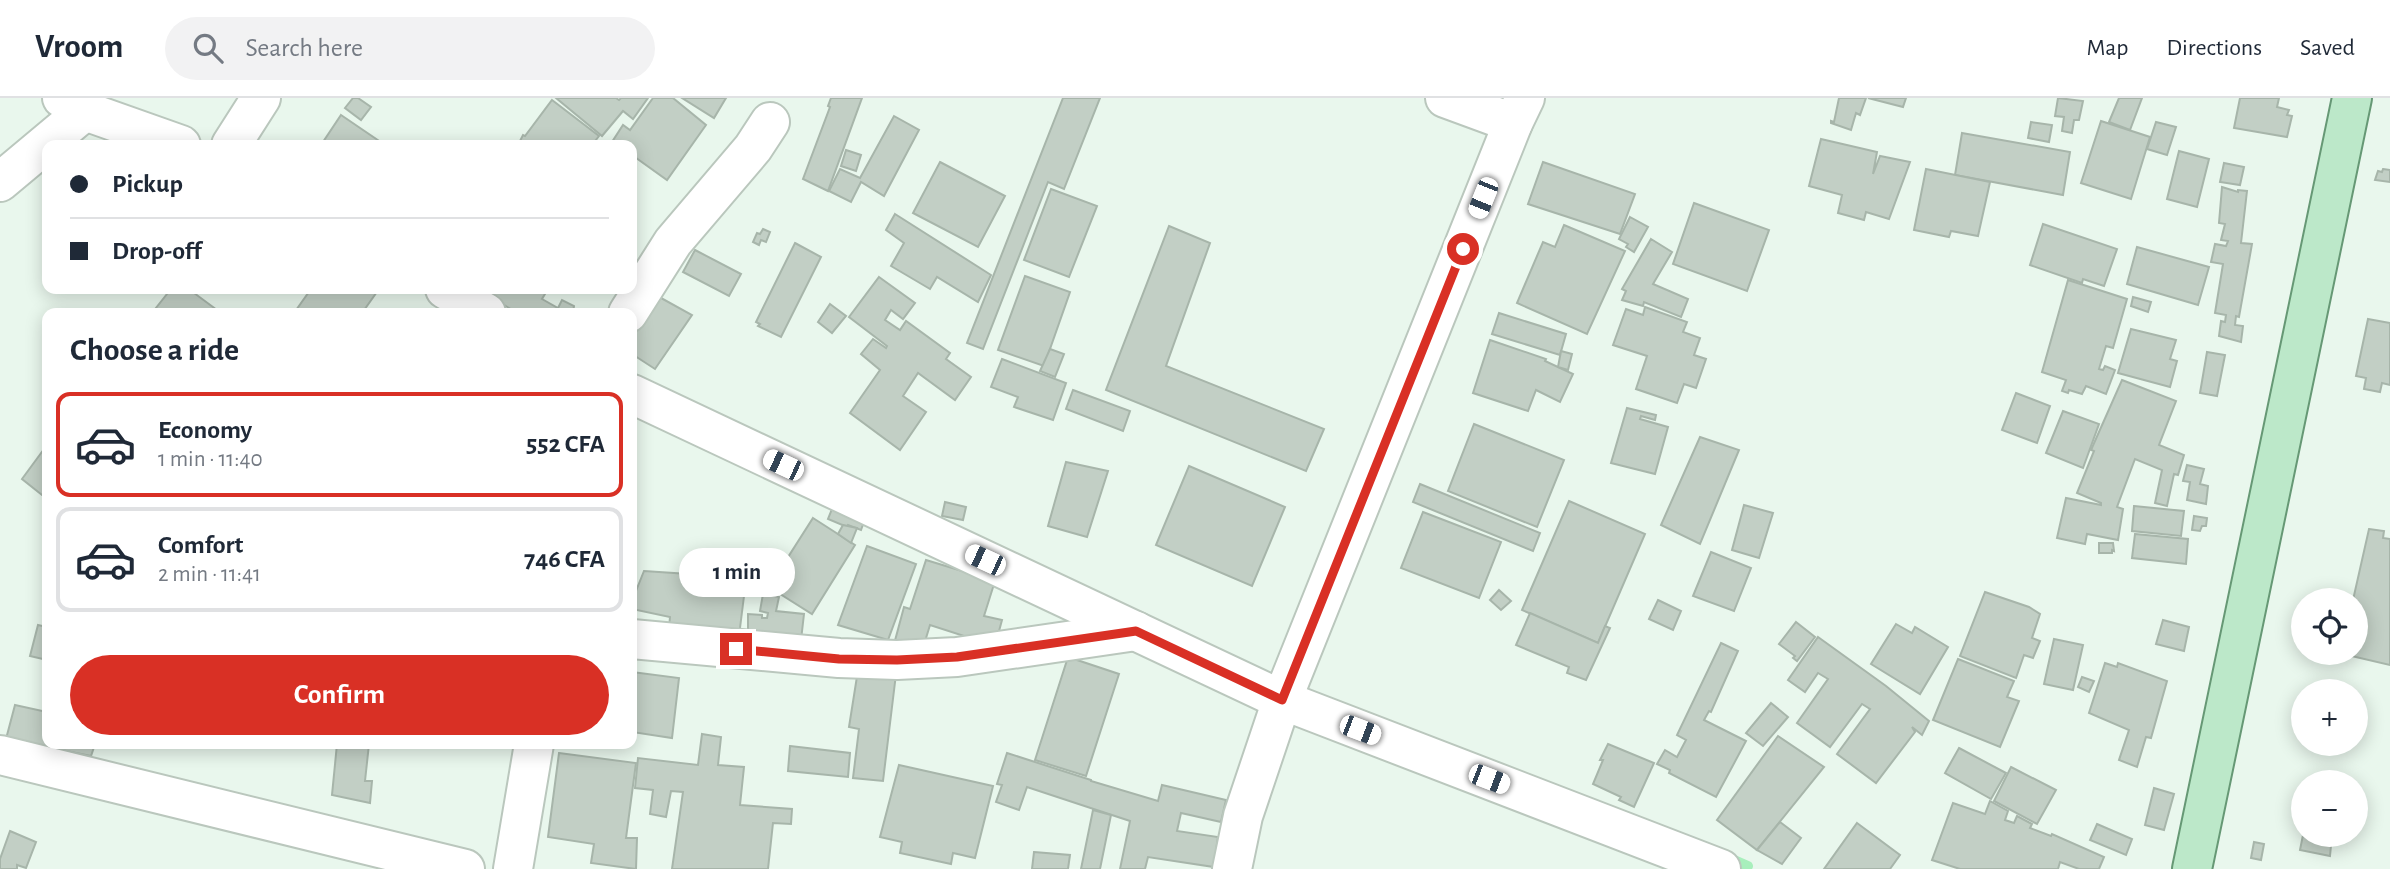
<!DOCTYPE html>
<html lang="en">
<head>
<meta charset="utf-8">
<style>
  body { margin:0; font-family:"Alegreya Sans",sans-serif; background:#f2f2f3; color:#1f2937; height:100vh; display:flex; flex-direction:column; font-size:26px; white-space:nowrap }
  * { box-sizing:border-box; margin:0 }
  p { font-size:23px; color:#747a83 }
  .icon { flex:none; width:38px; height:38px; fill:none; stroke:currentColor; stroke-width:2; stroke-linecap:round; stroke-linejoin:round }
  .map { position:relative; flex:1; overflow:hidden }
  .side { position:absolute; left:42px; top:210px; width:595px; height:441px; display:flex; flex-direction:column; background:#fff; border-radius:14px; box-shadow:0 4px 18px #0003 }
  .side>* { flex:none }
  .top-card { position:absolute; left:42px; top:42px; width:595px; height:154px; border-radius:14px; box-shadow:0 4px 18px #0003; display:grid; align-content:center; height:154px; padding:0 28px; background:#fff }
  .buttons { position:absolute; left:2291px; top:490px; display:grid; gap:14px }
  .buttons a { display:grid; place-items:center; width:77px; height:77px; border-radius:50%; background:#fff; box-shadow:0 4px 18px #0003; font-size:35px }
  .end { position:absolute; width:32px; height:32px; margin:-16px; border:9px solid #d93025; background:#fff; box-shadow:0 0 0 4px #fff }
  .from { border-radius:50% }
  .bubble { position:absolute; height:49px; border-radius:24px; background:#fff; box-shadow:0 4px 18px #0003; font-size:23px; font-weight:600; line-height:49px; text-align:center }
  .car { position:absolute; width:21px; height:42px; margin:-21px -10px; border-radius:9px; box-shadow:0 0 5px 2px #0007; background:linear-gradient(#fff 24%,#345 0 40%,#fff 0 76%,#345 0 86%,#fff 0) }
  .top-card b { display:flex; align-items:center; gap:24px; height:66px; font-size:26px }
  .top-card b+b { border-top:2px solid #e0e1e3 }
  .top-card i { width:18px; height:18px; background:#1f2937 }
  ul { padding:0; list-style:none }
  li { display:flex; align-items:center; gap:21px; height:105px; margin:0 14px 10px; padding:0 14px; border:4px solid #e0e1e3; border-radius:14px }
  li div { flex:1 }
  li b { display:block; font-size:26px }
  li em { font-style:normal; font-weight:600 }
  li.on { border-color:#d93025 }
  li>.icon { width:63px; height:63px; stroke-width:1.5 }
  h2 { padding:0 28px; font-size:32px; line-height:84px }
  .cta { display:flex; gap:14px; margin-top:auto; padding:14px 28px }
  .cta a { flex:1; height:80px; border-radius:42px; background:#d93025; color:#fff; font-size:28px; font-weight:600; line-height:80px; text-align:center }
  header { display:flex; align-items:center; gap:42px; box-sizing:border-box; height:98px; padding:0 35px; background:#fff; border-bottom:2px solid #e0e1e3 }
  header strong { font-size:33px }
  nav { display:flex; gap:38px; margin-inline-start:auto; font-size:24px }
  .search { width:490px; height:63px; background:#f2f2f3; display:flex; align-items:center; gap:18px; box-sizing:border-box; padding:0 24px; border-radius:38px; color:#747a83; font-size:26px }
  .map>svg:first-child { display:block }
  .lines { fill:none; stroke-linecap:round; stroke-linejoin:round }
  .stream { stroke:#a8efbc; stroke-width:10 }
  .building { fill:#c2cfc5; stroke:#a7b5aa; stroke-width:2 }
  .minor-casing { stroke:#bac7bd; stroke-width:42 }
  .major-casing { stroke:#669875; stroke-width:42 }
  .minor { stroke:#fff; stroke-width:38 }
  .major { stroke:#bce8c9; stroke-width:38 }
  .route { stroke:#d93025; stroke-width:9 }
</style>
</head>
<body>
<header>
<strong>Vroom</strong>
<div class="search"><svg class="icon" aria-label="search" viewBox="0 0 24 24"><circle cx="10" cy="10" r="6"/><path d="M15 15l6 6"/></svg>Search here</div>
<nav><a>Map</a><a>Directions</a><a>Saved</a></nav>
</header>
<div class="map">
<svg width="2390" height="771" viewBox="0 0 2390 771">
  <rect width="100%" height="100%" fill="#e9f7ed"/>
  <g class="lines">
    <!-- stream -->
    <polyline class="stream" points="1725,758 1748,768"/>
  </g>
  <!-- building -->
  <g class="building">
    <polygon points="353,0 358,0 371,9 361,22 345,10"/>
    <polygon points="556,0 616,0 619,2 621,0 648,0 633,21 623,13 602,38"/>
    <polygon points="653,0 673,0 706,27 667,82 632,57 632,47 617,47 612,44 623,27 630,32"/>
    <polygon points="682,0 726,0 714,20"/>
    <polygon points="831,0 862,0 828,93 803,81 830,9 828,8"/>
    <polygon points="1063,0 1100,0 1064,91 1048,84 983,251 967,245"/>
    <polygon points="1839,0 1866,0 1860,17 1856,15 1851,32 1831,25 1831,23 1834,24"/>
    <polygon points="1868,0 1906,0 1903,9"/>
    <polygon points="2058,0 2083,3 2079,22 2074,22 2072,35 2062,33 2064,19 2055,18"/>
    <polygon points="2119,0 2142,0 2130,32 2109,24"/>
    <polygon points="2240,0 2279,0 2277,9 2289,12 2287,17 2292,18 2287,39 2234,30"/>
    <polygon points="552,2 599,38 592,47 518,47 523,37 525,38"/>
    <polygon points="341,17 385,47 321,47"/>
    <polygon points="894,18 919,32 884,98 861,84 851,104 829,93 840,71 860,80"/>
    <polygon points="2101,23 2150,39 2131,101 2081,85"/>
    <polygon points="2031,24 2052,27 2049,44 2028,40"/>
    <polygon points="2156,24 2176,29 2167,57 2147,51"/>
    <polygon points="1962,35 2070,54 2063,97 1955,77"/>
    <polygon points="1821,41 1877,54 1873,76 1880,58 1910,64 1889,121 1866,114 1864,122 1838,115 1842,97 1809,88"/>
    <polygon points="846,52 861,57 856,73 841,68"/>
    <polygon points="2179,53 2209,61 2197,109 2167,101"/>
    <polygon points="940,64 1005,98 978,149 913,115"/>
    <polygon points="1543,64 1635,96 1620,136 1528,106"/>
    <polygon points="2224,65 2244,69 2240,87 2220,84"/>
    <polygon points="1926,71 1990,84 1978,138 1951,133 1949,139 1914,132"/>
    <polygon points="2383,71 2390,72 2390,84 2375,82 2378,73 2382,74"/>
    <polygon points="2222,89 2238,94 2238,92 2247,93 2241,145 2252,146 2239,219 2236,218 2235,227 2243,228 2241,244 2219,238 2221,223 2225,224 2226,217 2215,215 2223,166 2211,164 2215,146 2226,148 2228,143 2221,142 2225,126 2219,125"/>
    <polygon points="1051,91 1097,108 1069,179 1024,162"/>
    <polygon points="1694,105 1769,132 1747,193 1673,166"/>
    <polygon points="895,116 991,177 978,204 937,179 930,191 891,168 904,145 886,132"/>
    <polygon points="1630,119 1648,129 1634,154 1626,149 1628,146 1619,141"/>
    <polygon points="2043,126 2117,151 2104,188 2083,181 2082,185 2030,167"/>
    <polygon points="1564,127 1625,153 1587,236 1517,205 1543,144 1555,149"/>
    <polygon points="1169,128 1210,145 1166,268 1324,331 1306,373 1106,292"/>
    <polygon points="763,131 770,134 766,144 761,142 759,147 753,144 757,135 760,136"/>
    <polygon points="1651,141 1672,154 1653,186 1688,201 1681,219 1644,204 1643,208 1622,202 1626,193 1622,191"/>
    <polygon points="795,145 821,159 781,239 758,228 760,226 756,224"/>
    <polygon points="2137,149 2209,169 2198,207 2127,186"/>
    <polygon points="695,152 741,176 729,198 683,174"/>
    <polygon points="1025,178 1070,194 1044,268 998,252"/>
    <polygon points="879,179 915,205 903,221 891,212 885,222 900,232 906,223 950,255 946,261 971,279 955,302 918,275 903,298 926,314 900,352 850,315 880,272 861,256 873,241 886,250 887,248 849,219"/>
    <polygon points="2068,182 2127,201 2113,250 2106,248 2099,271 2103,272 2105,268 2115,272 2106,296 2086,288 2082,296 2069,292 2068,295 2062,293 2066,282 2042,274"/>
    <polygon points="171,191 191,191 190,192 221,215 152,215"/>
    <polygon points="311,191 379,191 362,215 294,215"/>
    <polygon points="496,191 548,191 542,201 558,210 562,202 574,208 573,215 517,215 491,199"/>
    <polygon points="652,195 692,217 655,271 632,256 632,225"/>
    <polygon points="2133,199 2151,204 2148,214 2131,208"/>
    <polygon points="830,206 846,218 832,235 818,224"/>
    <polygon points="1645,209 1687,224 1683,234 1700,240 1694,257 1706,261 1696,290 1684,286 1677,305 1636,291 1647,258 1613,247 1626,211 1643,217"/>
    <polygon points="1499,215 1566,236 1560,257 1492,236"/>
    <polygon points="2368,221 2390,225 2390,287 2382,285 2380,294 2364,291 2366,280 2356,278"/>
    <polygon points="2131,231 2176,242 2170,261 2177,263 2170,289 2118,275"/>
    <polygon points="1490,242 1546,261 1545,263 1573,276 1560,304 1536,292 1528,313 1473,295"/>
    <polygon points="1050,251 1064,256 1055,279 1040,273"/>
    <polygon points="1561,253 1572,256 1568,272 1558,269"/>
    <polygon points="2207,254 2225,257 2217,298 2200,295"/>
    <polygon points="1002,261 1066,285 1053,322 1014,309 1018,299 991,289"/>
    <polygon points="2122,282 2176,303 2159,347 2184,357 2178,377 2174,376 2167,408 2155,405 2162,372 2135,361 2117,409 2123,411 2118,442 2087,436 2085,446 2057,440 2066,400 2101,407 2101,405 2077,395 2094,353 2091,352"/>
    <polygon points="1073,292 1130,313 1123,333 1066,311"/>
    <polygon points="2016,295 2050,308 2037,345 2002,332"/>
    <polygon points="1627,310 1656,317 1655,322 1641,318 1640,321 1668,329 1655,376 1611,365"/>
    <polygon points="2063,313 2099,326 2083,370 2046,355"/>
    <polygon points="1474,326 1564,362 1537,429 1448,393"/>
    <polygon points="1700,339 1739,352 1700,446 1661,427"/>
    <polygon points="47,347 47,401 22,381"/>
    <polygon points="1066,364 1108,373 1087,439 1048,428"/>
    <polygon points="2187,367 2204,371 2200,386 2208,388 2206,406 2187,402 2190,384 2183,383"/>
    <polygon points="1189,368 1285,409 1252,488 1156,447"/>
    <polygon points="1420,386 1540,435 1533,453 1413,404"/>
    <polygon points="1569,403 1645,436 1598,545 1522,512"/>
    <polygon points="945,404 966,409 963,422 942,418"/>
    <polygon points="834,406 865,421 861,432 848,427 847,429 828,421"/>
    <polygon points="1744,407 1773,415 1759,460 1732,452"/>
    <polygon points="2134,408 2184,413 2181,438 2132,433"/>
    <polygon points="1423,414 1501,444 1479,500 1401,470"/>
    <polygon points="2194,418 2207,420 2206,428 2202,428 2200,433 2192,432"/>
    <polygon points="813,420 855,447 812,516 769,489"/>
    <polygon points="843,427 857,430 851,445 838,436"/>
    <polygon points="2369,431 2384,433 2383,440 2390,441 2390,567 2343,556 2356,555 2356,502 2353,502"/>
    <polygon points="2135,436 2188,441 2186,466 2132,460"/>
    <polygon points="2099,445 2113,445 2114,453 2112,452 2112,455 2099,455"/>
    <polygon points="867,448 916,466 888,542 838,527"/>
    <polygon points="763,453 779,461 772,475 767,473 766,477 754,472"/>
    <polygon points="1711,454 1751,470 1734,513 1693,498"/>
    <polygon points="926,462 995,483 984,518 1002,522 995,548 930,527 923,550 893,550 904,509 910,511"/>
    <polygon points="644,473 718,478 717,488 745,490 739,538 669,530 670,519 632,511 632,503"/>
    <polygon points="1499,492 1511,503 1501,512 1490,502"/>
    <polygon points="1985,494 2029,509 2040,516 2032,540 2040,543 2033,560 2024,557 2016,580 1960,558"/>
    <polygon points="763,496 779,499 776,513 804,516 801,542 748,536 748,516 762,517 762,520 767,520 768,515 760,513"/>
    <polygon points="1658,502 1681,513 1673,532 1649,521"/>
    <polygon points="1530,515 1598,545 1605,528 1610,530 1586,582 1567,575 1569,569 1516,547"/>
    <polygon points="2163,522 2189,529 2184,553 2156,546"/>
    <polygon points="1796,524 1815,539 1797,563 1793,560 1795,558 1779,546"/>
    <polygon points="1896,526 1912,535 1915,529 1948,549 1920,596 1871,566"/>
    <polygon points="38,527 47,529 47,562 30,558"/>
    <polygon points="1818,539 1886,588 1929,623 1922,637 1912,629 1915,634 1876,685 1837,656 1870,611 1862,606 1830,649 1797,625 1828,581 1818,575 1805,594 1788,582"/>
    <polygon points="2054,541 2083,547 2073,592 2044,586"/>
    <polygon points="1721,545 1738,553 1711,614 1709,613 1704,622 1746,643 1716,699 1669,675 1670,672 1657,666 1665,652 1677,659 1686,642 1677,637"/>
    <polygon points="1068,559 1119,576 1086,678 1035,662"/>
    <polygon points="1958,561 2014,583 2007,599 2019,603 2000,649 1933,622"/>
    <polygon points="2105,565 2117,569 2118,565 2167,583 2151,640 2146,639 2137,669 2119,662 2129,632 2089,615"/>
    <polygon points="858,572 896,576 883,683 853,680 859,631 849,629"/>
    <polygon points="632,574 679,580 672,640 632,634"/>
    <polygon points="2082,579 2094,583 2089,594 2078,589"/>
    <polygon points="1771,605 1788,619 1763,648 1746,635"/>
    <polygon points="15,607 47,614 47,646 95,646 91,658 6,641"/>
    <polygon points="702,636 721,639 718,667 744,669 740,707 792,711 791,726 773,725 768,771 672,771 683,694 671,693 666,719 650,716 653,692 635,690 638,660 698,667"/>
    <polygon points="1778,638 1824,669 1757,752 1717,722"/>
    <polygon points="337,646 369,646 365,683 372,683 370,705 332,697"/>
    <polygon points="1608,646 1654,665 1634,709 1619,702 1621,699 1593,686 1603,662 1600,662"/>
    <polygon points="790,648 850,655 848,679 788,673"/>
    <polygon points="1959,650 2006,675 1991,701 1945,675"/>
    <polygon points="559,655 636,665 626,740 637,740 636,771 591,765 594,746 548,739"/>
    <polygon points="1007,655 1091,682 1091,683 1158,703 1162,687 1226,702 1221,724 1181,715 1177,733 1218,739 1214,769 1148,759 1145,771 1120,771 1130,723 1027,689 1019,712 996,704 1002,687 997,686"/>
    <polygon points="899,667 993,688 975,760 953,755 951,766 900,755 902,744 880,739"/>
    <polygon points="2011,669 2056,692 2037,726 1994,703"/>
    <polygon points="2154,690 2174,696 2164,732 2145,727"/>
    <polygon points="1990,703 2008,713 2005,722 2014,725 2017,718 2032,726 2030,730 2051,738 2052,736 2104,759 2099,771 2079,771 2060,764 2058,771 1960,771 1932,762 1953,705 1985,716"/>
    <polygon points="1093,712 1111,717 1100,771 1081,771"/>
    <polygon points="1780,724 1801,740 1782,766 1757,752"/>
    <polygon points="1857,725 1900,757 1890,771 1824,771"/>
    <polygon points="2097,726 2132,741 2126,757 2090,742"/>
    <polygon points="10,733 36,744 26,770 17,767 17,771 0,771 0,761"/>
    <polygon points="2303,737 2332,737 2330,758 2300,752"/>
    <polygon points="2254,744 2264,746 2261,762 2251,760"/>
    <polygon points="1034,754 1070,757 1068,771 1032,771"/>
  </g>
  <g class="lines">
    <defs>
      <g id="minor">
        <polyline points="62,0 85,13 181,47"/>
        <polyline points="1445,0 1513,25"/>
        <polyline points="231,47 261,0"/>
        <polyline points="0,84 85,13"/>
        <polyline points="445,191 486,215"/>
        <polyline points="628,215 673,144 753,50 770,24"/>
        <polyline points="632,296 1282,602 1721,771"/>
        <polyline points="632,541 839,560 897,562 957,559 1136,533"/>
        <polyline points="0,657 465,771"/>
        <polyline points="513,771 534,646"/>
        <polyline points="1232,771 1243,718 1282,602 1513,25 1525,0"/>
      </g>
      <polyline id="major" points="2192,771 2352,0"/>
    </defs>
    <!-- minor casing -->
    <use href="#minor" class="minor-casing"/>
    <!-- major casing -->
    <use href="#major" class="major-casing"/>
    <!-- minor -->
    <use href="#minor" class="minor"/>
    <!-- major -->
    <use href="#major" class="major"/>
  </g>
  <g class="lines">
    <!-- route -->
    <polyline class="route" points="736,551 839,561 897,562 957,559 1136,533 1282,602 1463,151"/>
  </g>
</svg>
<div class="buttons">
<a><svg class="icon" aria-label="locate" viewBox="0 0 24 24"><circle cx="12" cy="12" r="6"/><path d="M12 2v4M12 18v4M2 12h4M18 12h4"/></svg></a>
<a>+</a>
<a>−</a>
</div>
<i class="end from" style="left:1463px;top:151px"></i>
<i class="end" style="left:736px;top:551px"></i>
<div class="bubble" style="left:679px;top:450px;width:116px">1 min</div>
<i class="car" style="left:1483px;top:100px;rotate:202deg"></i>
<i class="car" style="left:783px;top:367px;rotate:295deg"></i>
<i class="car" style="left:985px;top:462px;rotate:295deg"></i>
<i class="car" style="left:1360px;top:632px;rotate:111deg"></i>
<i class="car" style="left:1489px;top:681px;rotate:111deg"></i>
<div class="top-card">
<b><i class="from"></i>Pickup</b>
<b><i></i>Drop-off</b>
</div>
<section class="side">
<h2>Choose a ride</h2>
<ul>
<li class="on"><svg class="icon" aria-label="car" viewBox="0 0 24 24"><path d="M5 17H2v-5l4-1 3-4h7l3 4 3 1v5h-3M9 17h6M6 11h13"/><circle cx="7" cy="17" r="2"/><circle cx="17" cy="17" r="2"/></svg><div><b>Economy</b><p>1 min · 11:40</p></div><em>552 CFA</em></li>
<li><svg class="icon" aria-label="car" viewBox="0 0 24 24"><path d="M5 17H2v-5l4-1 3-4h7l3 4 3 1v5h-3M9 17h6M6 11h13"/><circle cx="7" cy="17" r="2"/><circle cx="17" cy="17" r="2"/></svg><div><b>Comfort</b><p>2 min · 11:41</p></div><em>746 CFA</em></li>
</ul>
<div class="cta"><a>Confirm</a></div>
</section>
</div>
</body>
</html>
